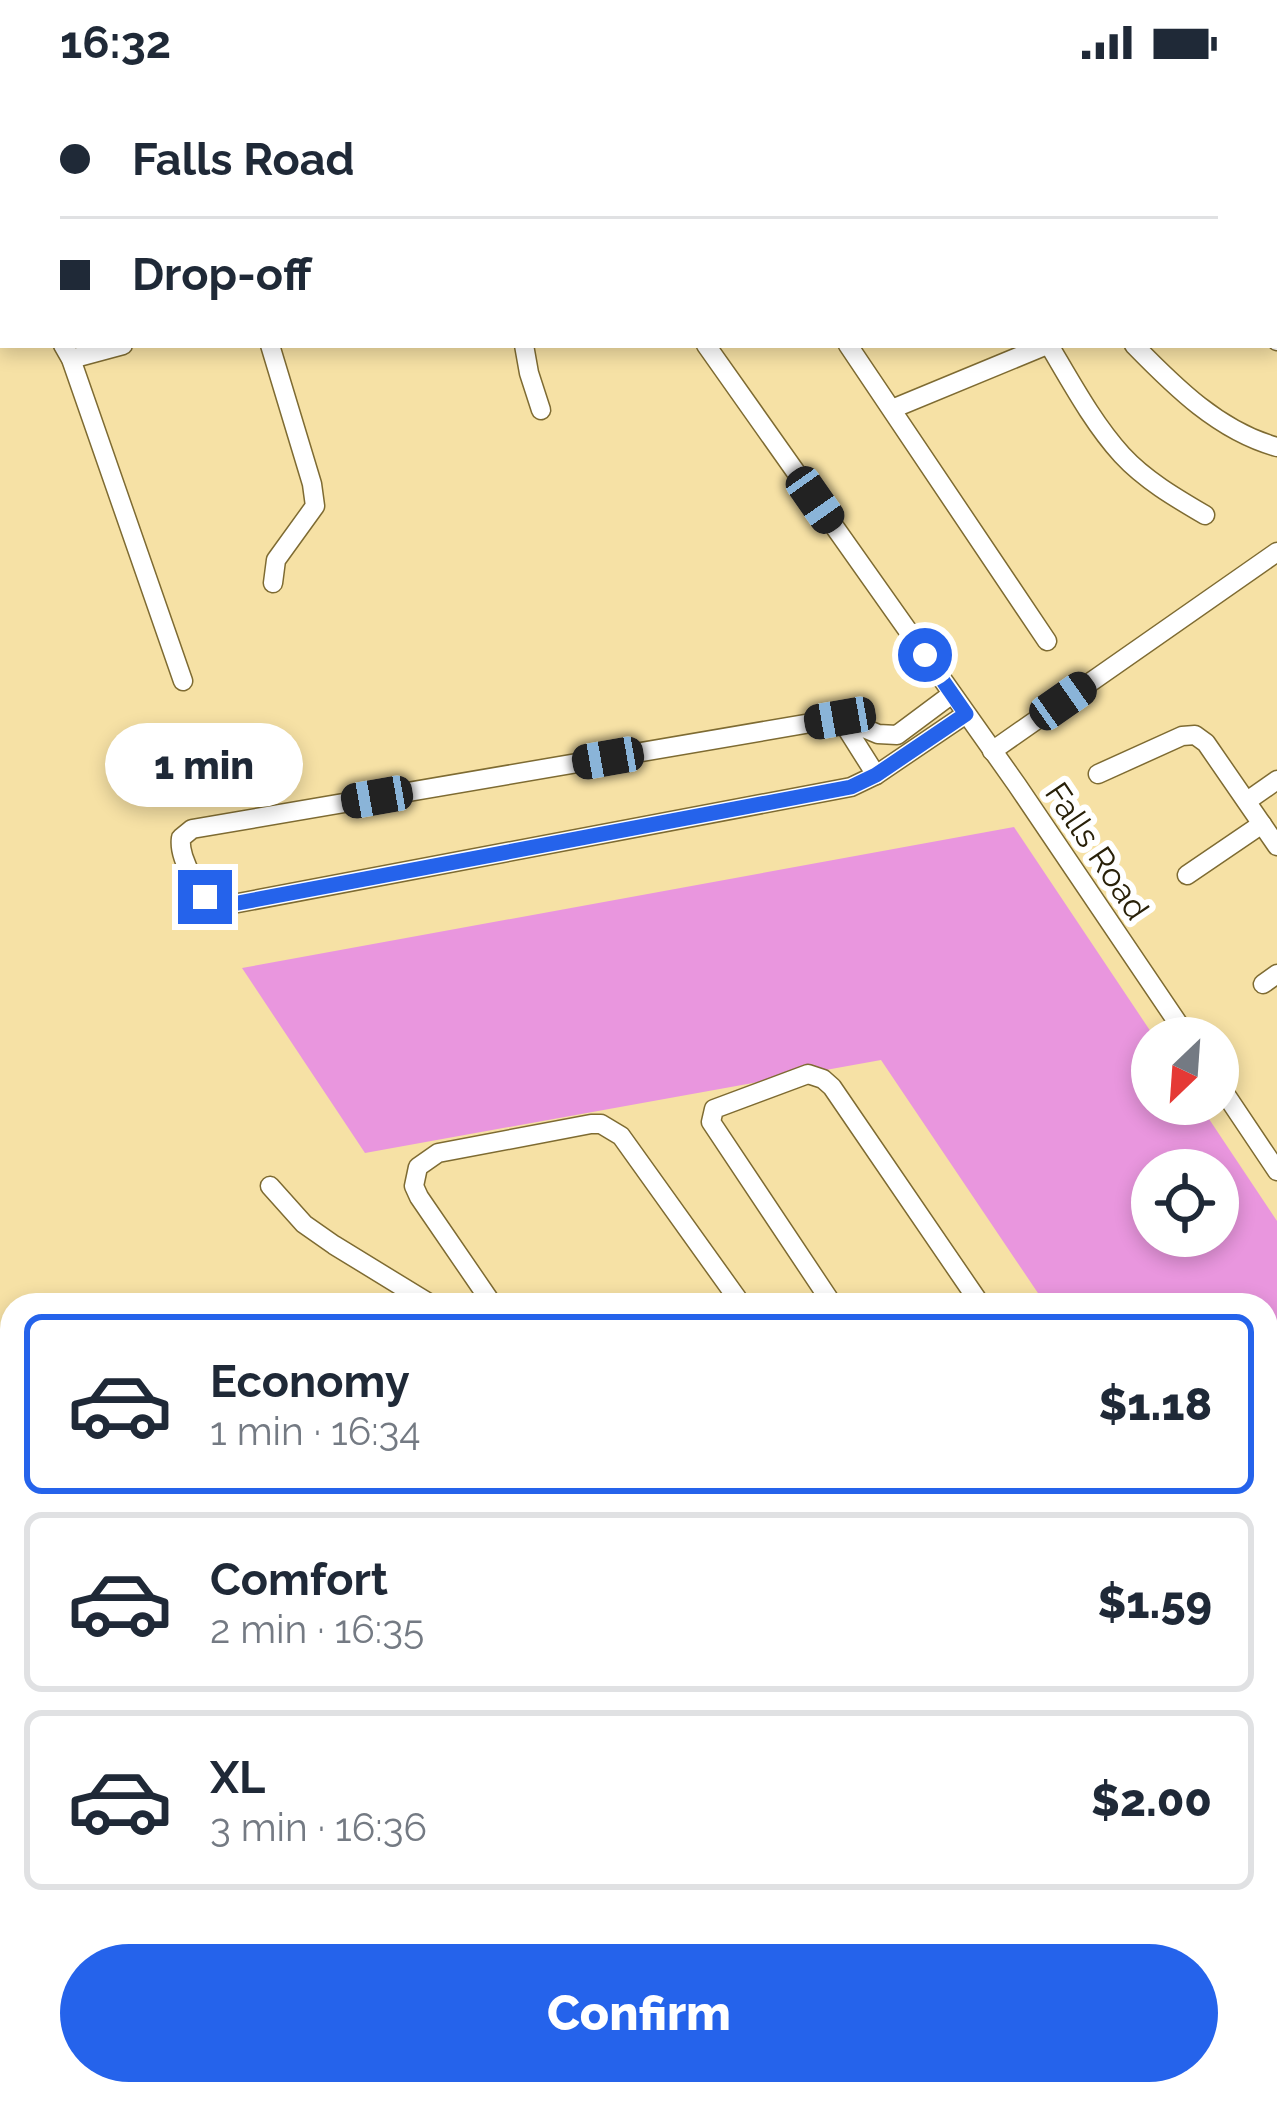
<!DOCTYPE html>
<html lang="en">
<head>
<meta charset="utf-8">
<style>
  body { margin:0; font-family:Raleway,sans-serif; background:#f2f2f3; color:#1f2937; height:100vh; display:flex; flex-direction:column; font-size:45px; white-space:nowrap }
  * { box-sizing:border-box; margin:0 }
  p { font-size:39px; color:#747a83 }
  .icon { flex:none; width:66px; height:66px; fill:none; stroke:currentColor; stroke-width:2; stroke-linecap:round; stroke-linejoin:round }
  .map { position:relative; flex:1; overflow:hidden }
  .details { position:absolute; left:0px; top:1209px; width:1278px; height:813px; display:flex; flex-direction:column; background:#fff; border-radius:36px 36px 0 0; box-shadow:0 6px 18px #0003 }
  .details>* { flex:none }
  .top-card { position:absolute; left:0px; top:0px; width:1278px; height:264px; box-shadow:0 6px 18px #0003; display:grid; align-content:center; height:264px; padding:0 60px; background:#fff }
  .needle { width:78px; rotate:205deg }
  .tools { position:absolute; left:1131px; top:933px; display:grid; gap:24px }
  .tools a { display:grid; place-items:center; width:108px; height:108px; border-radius:50%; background:#fff; box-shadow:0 6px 18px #0003; font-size:60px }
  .end { position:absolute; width:54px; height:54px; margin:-27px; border:15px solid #2563eb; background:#fff; box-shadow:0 0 0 6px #fff }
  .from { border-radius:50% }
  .bubble { position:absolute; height:84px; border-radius:42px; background:#fff; box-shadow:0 6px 18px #0003; font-size:39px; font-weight:800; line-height:84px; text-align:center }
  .car { position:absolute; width:36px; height:72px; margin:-36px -18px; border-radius:15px; box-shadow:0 0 9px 3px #0007; background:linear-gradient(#222 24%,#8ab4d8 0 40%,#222 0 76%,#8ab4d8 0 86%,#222 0) }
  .top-card b { display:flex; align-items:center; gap:42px; height:114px; font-size:45px }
  .top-card b+b { border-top:3px solid #e0e1e3 }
  .top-card i { width:30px; height:30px; background:#1f2937 }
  ul { padding:21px 0 0; list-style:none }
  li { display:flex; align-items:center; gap:36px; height:180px; margin:0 24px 18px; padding:0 36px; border:6px solid #e0e1e3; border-radius:18px }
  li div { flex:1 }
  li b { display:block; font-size:45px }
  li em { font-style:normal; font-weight:800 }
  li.active { border-color:#2563eb }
  li>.icon { width:108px; height:108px; stroke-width:1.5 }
  .cta { display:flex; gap:24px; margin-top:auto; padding:24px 60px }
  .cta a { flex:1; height:138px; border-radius:72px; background:#2563eb; color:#fff; font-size:48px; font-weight:800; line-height:138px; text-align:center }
  .status { display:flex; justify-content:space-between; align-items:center; height:84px; padding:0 60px; background:#fff; direction:ltr }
  .status svg { height:33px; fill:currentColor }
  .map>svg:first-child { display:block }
  .green { fill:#e996de; fill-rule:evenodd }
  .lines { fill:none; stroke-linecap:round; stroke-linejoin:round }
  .minor-casing { stroke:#7e6b32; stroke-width:21 }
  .major-casing { stroke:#7e6b32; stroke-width:27 }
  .highway-casing { stroke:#7e6b32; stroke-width:30 }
  .minor { stroke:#fff; stroke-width:18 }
  .major { stroke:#fff; stroke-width:24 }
  .highway { stroke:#fff; stroke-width:27 }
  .route { stroke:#2563eb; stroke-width:15 }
  .labels { text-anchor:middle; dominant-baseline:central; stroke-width:12; stroke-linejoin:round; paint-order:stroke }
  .street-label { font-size:33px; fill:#292109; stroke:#fff }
</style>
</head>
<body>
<div class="status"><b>16:32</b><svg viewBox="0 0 49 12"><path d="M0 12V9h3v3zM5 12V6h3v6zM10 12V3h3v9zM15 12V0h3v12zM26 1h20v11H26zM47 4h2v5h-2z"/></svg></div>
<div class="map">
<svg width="1277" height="2020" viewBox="0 0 1277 2020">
  <rect width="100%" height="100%" fill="#f6e1a5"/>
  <!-- green -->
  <path class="green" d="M 1014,743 L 1155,954 L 1152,954 L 1152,1020 L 1199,1020 L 1277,1137 L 1277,1485 L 1266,1487 L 1266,1221 L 1046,1221 L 881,976 L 365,1069 L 242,884 ZM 1152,1086 L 1218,1086 L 1218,1152 L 1152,1152 Z"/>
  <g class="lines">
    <defs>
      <g id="minor">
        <polyline points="461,0 473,3"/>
        <polyline points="819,0 821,3"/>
        <polyline points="413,3 414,0"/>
        <polyline points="701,3 701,0"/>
        <polyline points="1275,7 1277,0"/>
        <polyline points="0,60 3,57"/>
        <polyline points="0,132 3,140"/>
        <polyline points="1275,141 1277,133"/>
        <polyline points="1275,181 1277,185"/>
        <polyline points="1275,254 1277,257"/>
        <polyline points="63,261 71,275 183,597"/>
        <polyline points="270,261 312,400 315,422 276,476 273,499"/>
        <polyline points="524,261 529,289 541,326"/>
        <polyline points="706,261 1017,701 1188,954"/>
        <polyline points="848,261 1047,557"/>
        <path d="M 1049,261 C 1071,298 1093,339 1122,371 C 1145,396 1176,414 1205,431"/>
        <path d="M 1134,261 C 1175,303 1219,347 1277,363"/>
        <polyline points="71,275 123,261"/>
        <polyline points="892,325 1047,261"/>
        <path d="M 952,610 L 897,651 L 878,650 L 840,634 L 192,745 L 181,754 C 178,775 202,816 222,822 L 851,703 L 876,691 L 966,630"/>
        <polyline points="840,634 876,691"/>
        <polyline points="992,667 1277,468"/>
        <polyline points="1098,690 1182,652 1195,651 1206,659 1277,762"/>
        <polyline points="1247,717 1277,696"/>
        <polyline points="1187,791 1262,740"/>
        <polyline points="1263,900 1277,890"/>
        <polyline points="1218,999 1277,1087"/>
        <polyline points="270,1102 304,1140 334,1161 432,1221"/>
        <polyline points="493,1221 419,1113 414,1102 418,1083 438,1069 591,1040 601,1040 621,1052 742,1221"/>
        <polyline points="833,1221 711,1038 714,1025 808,990 823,995 832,1003 981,1221"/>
        <polyline points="1266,1401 1277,1416"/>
        <polyline points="1266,1509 1277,1507"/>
        <polyline points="0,1611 12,1607"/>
        <polyline points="1266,1727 1277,1725"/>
        <polyline points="604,2010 614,2020"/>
        <polyline points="1092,2010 1095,2020"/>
        <polyline points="1198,2010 1202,2020"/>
      </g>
      <g id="major">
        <polyline points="1266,1553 1277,1552"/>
        <polyline points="1266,1597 1277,1595"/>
        <polyline points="0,1664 12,1672"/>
        <polyline points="0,1719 12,1727"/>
      </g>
      <g id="highway">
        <polyline points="0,1936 12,1925"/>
        <polyline points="453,2010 467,2020"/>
        <polyline points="509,2010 521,2020"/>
        <polyline points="0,2017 15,2010"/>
      </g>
    </defs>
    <!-- minor casing -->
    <use href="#minor" class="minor-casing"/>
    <!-- major casing -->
    <use href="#major" class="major-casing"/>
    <!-- highway casing -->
    <use href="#highway" class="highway-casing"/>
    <!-- minor -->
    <use href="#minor" class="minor"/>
    <!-- major -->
    <use href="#major" class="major"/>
    <!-- highway -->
    <use href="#highway" class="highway"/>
  </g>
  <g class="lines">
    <!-- route -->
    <polyline class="route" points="205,813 222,822 851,703 876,691 966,630 925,571"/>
  </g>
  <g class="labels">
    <!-- street labels -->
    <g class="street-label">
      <text transform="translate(1097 767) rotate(56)">Falls Road</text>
    </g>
  </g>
</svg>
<div class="tools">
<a><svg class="needle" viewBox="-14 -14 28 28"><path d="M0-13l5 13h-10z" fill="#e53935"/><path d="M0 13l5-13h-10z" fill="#747a83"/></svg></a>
<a><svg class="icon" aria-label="locate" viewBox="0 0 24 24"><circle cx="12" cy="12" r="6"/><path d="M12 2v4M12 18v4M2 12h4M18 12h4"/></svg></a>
</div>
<i class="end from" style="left:925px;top:571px"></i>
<i class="end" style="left:205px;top:813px"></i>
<div class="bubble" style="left:105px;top:639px;width:198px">1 min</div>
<i class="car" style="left:815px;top:416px;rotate:145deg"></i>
<i class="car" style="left:1063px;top:617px;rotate:55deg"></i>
<i class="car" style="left:840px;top:634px;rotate:260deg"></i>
<i class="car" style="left:608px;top:674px;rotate:260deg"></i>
<i class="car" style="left:377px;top:713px;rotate:260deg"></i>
<div class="top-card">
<b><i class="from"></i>Falls Road</b>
<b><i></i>Drop-off</b>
</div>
<section class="details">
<ul>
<li class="active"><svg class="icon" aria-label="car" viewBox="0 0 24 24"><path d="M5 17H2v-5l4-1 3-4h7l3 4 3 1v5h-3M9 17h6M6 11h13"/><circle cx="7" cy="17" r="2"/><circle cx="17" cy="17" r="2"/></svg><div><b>Economy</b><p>1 min · 16:34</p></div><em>$1.18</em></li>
<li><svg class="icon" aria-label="car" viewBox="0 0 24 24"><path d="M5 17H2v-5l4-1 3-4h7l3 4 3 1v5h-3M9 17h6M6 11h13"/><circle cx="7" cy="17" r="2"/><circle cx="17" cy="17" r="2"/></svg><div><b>Comfort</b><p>2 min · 16:35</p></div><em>$1.59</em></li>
<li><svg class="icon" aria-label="car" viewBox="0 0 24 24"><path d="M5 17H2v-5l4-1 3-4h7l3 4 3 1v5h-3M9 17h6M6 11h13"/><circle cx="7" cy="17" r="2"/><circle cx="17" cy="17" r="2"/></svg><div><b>XL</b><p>3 min · 16:36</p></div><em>$2.00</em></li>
</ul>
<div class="cta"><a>Confirm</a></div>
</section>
</div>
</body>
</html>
